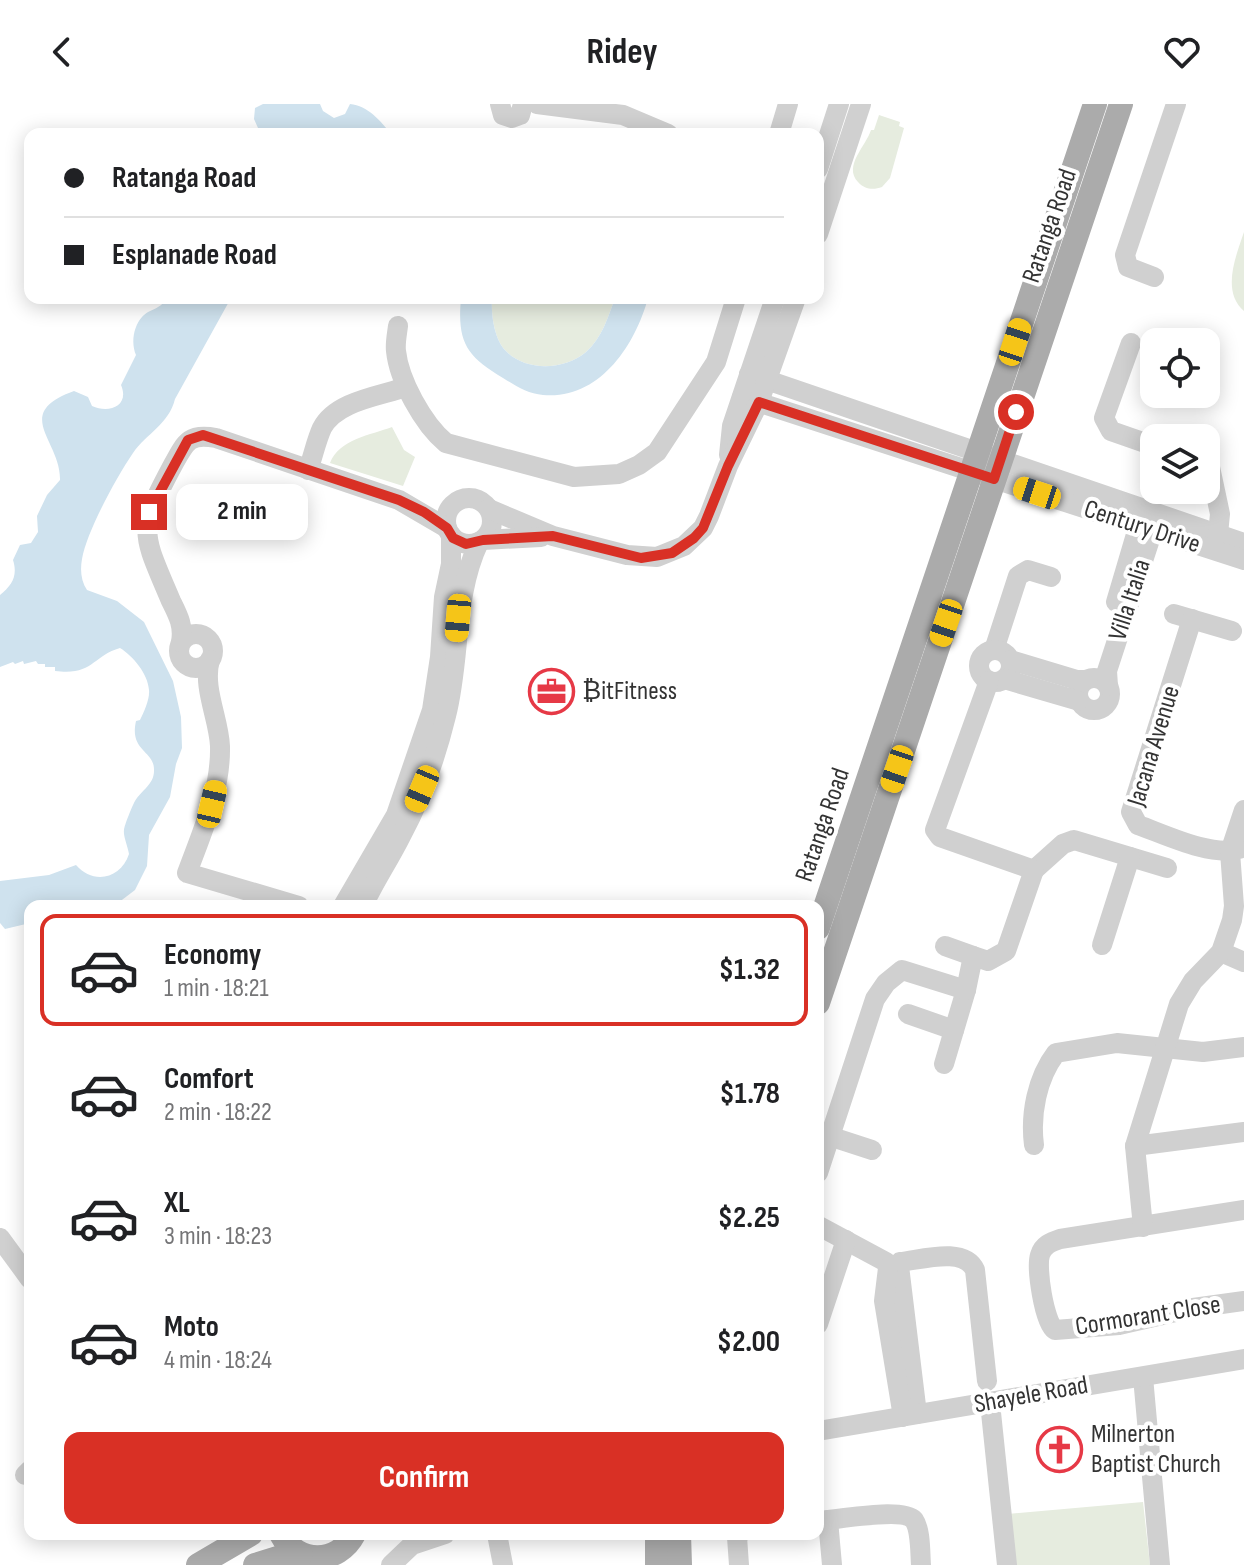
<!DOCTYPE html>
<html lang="en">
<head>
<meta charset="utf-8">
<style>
  body { margin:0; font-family:"Sofia Sans Condensed",sans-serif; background:#f6f6f6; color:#202124; height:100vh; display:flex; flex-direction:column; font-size:30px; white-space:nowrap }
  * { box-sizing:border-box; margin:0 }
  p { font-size:26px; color:#757577 }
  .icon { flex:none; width:44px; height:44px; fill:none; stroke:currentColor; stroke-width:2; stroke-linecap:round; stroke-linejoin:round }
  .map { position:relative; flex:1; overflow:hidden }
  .side { position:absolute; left:24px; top:796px; width:800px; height:640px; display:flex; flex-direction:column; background:#fff; border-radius:16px; box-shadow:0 4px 20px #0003 }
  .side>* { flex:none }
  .banner { position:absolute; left:24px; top:24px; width:800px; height:176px; border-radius:16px; box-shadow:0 4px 20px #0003; display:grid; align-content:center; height:176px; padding:0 40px; background:#fff }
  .tools { position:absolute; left:1140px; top:224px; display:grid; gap:16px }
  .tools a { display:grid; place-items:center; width:80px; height:80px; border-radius:16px; background:#fff; box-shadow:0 4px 20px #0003; font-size:40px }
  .end { position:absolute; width:36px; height:36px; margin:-18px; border:10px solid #d93025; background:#fff; box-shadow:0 0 0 4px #fff }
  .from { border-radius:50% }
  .bubble { position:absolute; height:56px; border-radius:16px; background:#fff; box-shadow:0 4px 20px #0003; font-size:26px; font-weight:700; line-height:56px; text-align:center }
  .car { position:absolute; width:24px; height:48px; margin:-24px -12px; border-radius:10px; box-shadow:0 0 6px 2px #0007; background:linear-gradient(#f5c518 24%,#345 0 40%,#f5c518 0 76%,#345 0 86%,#f5c518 0) }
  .banner b { display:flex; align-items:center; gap:28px; height:76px; font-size:30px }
  .banner b+b { border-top:2px solid #e0e0e0 }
  .banner i { width:20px; height:20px; background:#202124 }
  ul { padding:14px 0 0; list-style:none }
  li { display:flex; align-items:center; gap:24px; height:112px; margin:0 16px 12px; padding:0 24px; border:4px solid transparent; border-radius:16px }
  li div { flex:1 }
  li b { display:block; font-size:30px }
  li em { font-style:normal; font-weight:700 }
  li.on { border-color:#d93025 }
  li>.icon { width:72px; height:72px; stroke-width:1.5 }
  .primary-button { display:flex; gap:16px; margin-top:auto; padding:16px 40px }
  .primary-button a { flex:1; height:92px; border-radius:16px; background:#d93025; color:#fff; font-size:32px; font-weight:700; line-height:92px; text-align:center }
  header { display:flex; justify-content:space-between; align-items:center; height:104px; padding:0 40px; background:#fff; font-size:36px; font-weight:700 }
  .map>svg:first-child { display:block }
  .green { fill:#e6ecdf }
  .water { fill:#cfe2ee }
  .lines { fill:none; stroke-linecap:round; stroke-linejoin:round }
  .minor { stroke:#d0d0d0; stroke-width:20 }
  .major { stroke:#ababab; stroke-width:24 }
  .route { stroke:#d93025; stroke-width:10 }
  .labels { text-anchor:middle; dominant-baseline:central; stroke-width:8; stroke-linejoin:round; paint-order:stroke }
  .street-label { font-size:26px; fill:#333; stroke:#fff }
  .poi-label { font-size:26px; fill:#333; stroke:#fff; text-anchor:start }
</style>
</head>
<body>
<header><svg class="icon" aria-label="back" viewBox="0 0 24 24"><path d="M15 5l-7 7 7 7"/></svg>Ridey<svg class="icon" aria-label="heart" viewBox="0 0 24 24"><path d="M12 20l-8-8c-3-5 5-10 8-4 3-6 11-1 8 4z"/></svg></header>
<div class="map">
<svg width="1244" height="1461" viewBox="0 0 1244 1461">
  <rect width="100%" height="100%" fill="#fff"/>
  <!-- green -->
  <g class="green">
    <path d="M 879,11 L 900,18 L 899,22 L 904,24 L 890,74 L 882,83 C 874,86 865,86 858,78 C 843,62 866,42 871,26 L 874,26 Z"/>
    <path d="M 1244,128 L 1244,207 C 1221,187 1236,152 1244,128 Z"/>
    <path d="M 492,194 L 615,194 C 608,213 602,234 586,248 C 565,266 526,268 506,247 C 494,235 491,210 492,194 Z"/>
    <path d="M 392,323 L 404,346 L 415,353 L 403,382 L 330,359 C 339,335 371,331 392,323 Z"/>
    <polygon points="1143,1398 1150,1461 1012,1461 1008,1410"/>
  </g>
  <!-- water -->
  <g class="water">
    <path d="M 263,0 L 320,0 L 323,7 L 334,14 L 345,10 L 350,0 C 368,2 380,16 391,30 L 259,30 L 256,27 L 258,24 L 254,15 L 255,4 Z"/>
    <path d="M 167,194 L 231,194 L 175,295 C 169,320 146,330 133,349 C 116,374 87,427 82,455 C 80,466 81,477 87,486 L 117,497 L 144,518 L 173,577 L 181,613 L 182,644 L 176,660 L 170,693 L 149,731 L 147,762 L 135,786 L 114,802 L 30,802 L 30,819 L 5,825 L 0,819 L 0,777 L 49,771 L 76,761 C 93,781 121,775 129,750 C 128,743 123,732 124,726 C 124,722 133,700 135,697 C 142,686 154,680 154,667 C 155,646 129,648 136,617 L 140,616 C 144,608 150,595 149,586 C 148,570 133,552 120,544 C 92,552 93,572 55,567 L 55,563 L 45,563 L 45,560 L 38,560 L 36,557 L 24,560 L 23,557 L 15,560 L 13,558 L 0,563 L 0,491 C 12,481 18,472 13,456 L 20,441 L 31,439 L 38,428 L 37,412 L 47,391 L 60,376 C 61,336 11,310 74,287 L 88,293 L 92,302 C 109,310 130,302 121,281 L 136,251 C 131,240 133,223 142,213 C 150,204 159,207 167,194 Z"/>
    <path d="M 461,194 L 492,194 C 491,210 494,235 506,247 C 526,268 565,266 586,248 C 602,234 608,213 615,194 L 648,194 C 635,242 599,296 543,291 C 528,290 516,282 503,274 C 466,252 457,238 461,194 Z"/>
  </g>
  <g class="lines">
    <!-- minor -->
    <g class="minor">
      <polyline points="500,0 503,11 512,14 520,11 523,0"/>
      <polyline points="537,0 623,11 668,30"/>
      <polyline points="779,30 788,0"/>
      <polyline points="818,65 839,0"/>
      <polyline points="818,130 861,0"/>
      <polyline points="1154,173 1128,163 1125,151 1176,0"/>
      <path d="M 398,222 C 397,230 395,239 396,247 C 399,276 423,320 446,339 L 574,373 L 619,370 L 639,361 L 657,348 L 716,258 L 736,194"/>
      <polyline points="1131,239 1104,314 1111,327 1154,342"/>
      <polyline points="749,270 1244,439"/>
      <polyline points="742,293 1244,456"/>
      <polyline points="729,351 732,322 775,194"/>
      <polyline points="1206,360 1210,363 1220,410 1218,430"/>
      <path d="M 308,366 C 313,353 316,337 322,324 C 336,297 380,292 406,283"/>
      <circle cx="469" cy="417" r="23"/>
      <polyline points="489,405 553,432 627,451 657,453 684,442 703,424 709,412 728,362 759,298 796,194"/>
      <polyline points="483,436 541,433"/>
      <polyline points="1116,498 1142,410"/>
      <polyline points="1174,510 1232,527"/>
      <path d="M 1192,515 L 1131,708 L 1138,721 C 1166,731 1211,753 1239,745"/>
      <circle cx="196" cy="547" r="17"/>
      <path d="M 181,538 C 184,522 178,511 171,497 C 141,426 137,428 174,359 C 186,337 190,329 216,334 L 399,396 L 447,424"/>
      <polyline points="994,546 1018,472 1028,466 1051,473"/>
      <circle cx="995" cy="562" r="16"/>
      <path d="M 210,556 C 202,583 219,615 220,642 C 221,687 202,728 187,769 L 299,802"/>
      <polyline points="1010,556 1077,576 1085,576"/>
      <circle cx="1094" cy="590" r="16"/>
      <polyline points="1004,575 1079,597"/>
      <polyline points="1108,582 1107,567 1157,414"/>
      <polyline points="1034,766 1063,740 1074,736 1167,764"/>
      <polyline points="343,802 396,711 432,606 440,553 444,493 451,460 451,431"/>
      <path d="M 363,802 C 374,778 389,756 401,732 C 421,695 436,653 446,612 C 461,554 453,493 479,438"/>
      <polyline points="1102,841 1130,753"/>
      <polyline points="945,842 973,852"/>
      <polyline points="1221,848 1244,858"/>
      <polyline points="908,910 954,926"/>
      <polyline points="944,960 966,886"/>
      <polyline points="829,1032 872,1046"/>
      <path d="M 1034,1041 C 1030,1010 1037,974 1056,949 L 1117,939 L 1203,948 L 1244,943"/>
      <polyline points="1135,1042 1244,1028"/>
      <polyline points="818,1069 875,895 886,879 902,866 966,886 973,852 988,857 1006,847 1034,766 940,733 935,726 989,577"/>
      <path d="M 1244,1106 L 1060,1135 C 1051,1138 1043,1141 1040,1151 C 1036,1164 1044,1218 1055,1226 L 1119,1221 L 1193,1204 L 1244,1197"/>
      <polyline points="819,1122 886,1158 891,1166 898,1164"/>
      <polyline points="1143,1123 1135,1042 1179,900 1193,877 1221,848 1232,816 1234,802 1230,748 1244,706"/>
      <polyline points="0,1134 30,1175"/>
      <path d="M 900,1158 C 921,1156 964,1142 975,1166 L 987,1277"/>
      <polyline points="899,1162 917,1310"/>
      <polyline points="888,1164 884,1197 903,1313"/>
      <polyline points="818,1220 846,1136"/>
      <polyline points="1143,1273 1160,1461"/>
      <polyline points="990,1299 1007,1461"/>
      <polyline points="818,1327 1244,1255"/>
      <polyline points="25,1371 30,1366"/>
      <polyline points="828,1416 832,1461"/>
      <path d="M 818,1417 C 836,1416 902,1403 914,1416 C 921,1426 920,1449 921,1461"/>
      <polyline points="497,1430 503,1461"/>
      <polyline points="391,1461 412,1441 445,1430"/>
      <polyline points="739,1461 737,1433 740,1430"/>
    </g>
    <!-- major -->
    <g class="major">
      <polyline points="818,824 1095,0"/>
      <polyline points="818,899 1121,0"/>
      <path d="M 281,1430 C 297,1461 338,1461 354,1430"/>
      <polyline points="657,1430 657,1461"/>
      <polyline points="679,1430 680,1461"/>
      <polyline points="198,1461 251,1430"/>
      <polyline points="255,1461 284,1452 301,1451"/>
    </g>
  </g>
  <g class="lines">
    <!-- route -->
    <polyline class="route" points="149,408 188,336 203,331 399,396 424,408 447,424 453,434 466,440 483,436 553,432 641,454 672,449 694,434 703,424 728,362 759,298 994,375 1016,308"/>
  </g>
  <!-- icons -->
  <defs>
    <symbol id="office-ring" viewBox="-11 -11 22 22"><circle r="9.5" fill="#fff" stroke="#e63946" stroke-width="1.5"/><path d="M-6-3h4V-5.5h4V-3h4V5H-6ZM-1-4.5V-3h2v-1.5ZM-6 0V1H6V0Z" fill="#e63946"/></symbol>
    <symbol id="church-ring" viewBox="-11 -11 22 22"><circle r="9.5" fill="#fff" stroke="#e63946" stroke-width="1.5"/><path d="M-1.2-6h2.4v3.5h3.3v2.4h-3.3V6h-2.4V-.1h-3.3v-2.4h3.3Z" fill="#e63946"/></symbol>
  </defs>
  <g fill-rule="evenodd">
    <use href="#office-ring" x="526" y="562" width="51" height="51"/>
    <use href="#church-ring" x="1034" y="1320" width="51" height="51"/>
  </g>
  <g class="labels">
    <!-- street labels -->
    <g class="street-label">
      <text transform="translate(1050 122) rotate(-71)">Ratanga Road</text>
      <text transform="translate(1142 423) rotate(18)">Century Drive</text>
      <text transform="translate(1130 496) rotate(-72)">Villa Italia</text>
      <text transform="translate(1154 642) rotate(-73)">Jacana Avenue</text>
      <text transform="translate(823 721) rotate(-71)">Ratanga Road</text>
      <text transform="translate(1148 1212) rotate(-9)">Cormorant Close</text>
      <text transform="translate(1031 1291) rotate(-10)">Shayele Road</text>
    </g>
    <!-- poi labels -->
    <g class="poi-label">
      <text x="582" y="587">₿itFitness</text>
      <text x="1091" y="1330">Milnerton<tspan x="1091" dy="30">Baptist Church</tspan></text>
    </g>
  </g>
</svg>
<div class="tools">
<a><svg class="icon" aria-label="locate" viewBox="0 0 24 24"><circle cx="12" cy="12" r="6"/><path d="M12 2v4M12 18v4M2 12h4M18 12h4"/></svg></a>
<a><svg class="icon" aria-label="layers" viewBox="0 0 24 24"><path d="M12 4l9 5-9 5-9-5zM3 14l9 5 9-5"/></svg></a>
</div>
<i class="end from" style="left:1016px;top:308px"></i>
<i class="end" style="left:149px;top:408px"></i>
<div class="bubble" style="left:176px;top:380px;width:132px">2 min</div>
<i class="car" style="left:1015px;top:238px;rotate:18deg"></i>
<i class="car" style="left:1037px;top:389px;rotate:288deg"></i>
<i class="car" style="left:458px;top:514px;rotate:185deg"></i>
<i class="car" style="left:946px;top:519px;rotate:199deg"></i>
<i class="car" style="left:897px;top:665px;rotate:199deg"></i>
<i class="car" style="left:422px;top:685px;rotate:203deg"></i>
<i class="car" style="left:212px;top:700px;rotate:13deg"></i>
<div class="banner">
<b><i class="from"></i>Ratanga Road</b>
<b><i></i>Esplanade Road</b>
</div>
<section class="side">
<ul>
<li class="on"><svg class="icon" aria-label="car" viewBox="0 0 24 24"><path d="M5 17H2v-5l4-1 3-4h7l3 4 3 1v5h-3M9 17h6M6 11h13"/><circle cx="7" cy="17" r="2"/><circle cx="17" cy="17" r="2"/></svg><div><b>Economy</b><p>1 min · 18:21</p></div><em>$1.32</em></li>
<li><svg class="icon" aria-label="car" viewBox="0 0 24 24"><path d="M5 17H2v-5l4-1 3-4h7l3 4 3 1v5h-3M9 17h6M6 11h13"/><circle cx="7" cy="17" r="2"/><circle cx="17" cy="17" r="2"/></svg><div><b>Comfort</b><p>2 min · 18:22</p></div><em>$1.78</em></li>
<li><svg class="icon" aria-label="car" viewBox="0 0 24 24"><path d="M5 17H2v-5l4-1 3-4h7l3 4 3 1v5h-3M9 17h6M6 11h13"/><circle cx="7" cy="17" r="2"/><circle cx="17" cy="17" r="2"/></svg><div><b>XL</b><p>3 min · 18:23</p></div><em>$2.25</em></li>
<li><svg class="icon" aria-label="car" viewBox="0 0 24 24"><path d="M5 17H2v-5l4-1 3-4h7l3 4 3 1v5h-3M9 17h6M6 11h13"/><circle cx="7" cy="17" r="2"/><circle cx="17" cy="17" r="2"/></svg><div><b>Moto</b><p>4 min · 18:24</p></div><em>$2.00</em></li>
</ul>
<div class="primary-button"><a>Confirm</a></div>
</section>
</div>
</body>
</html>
